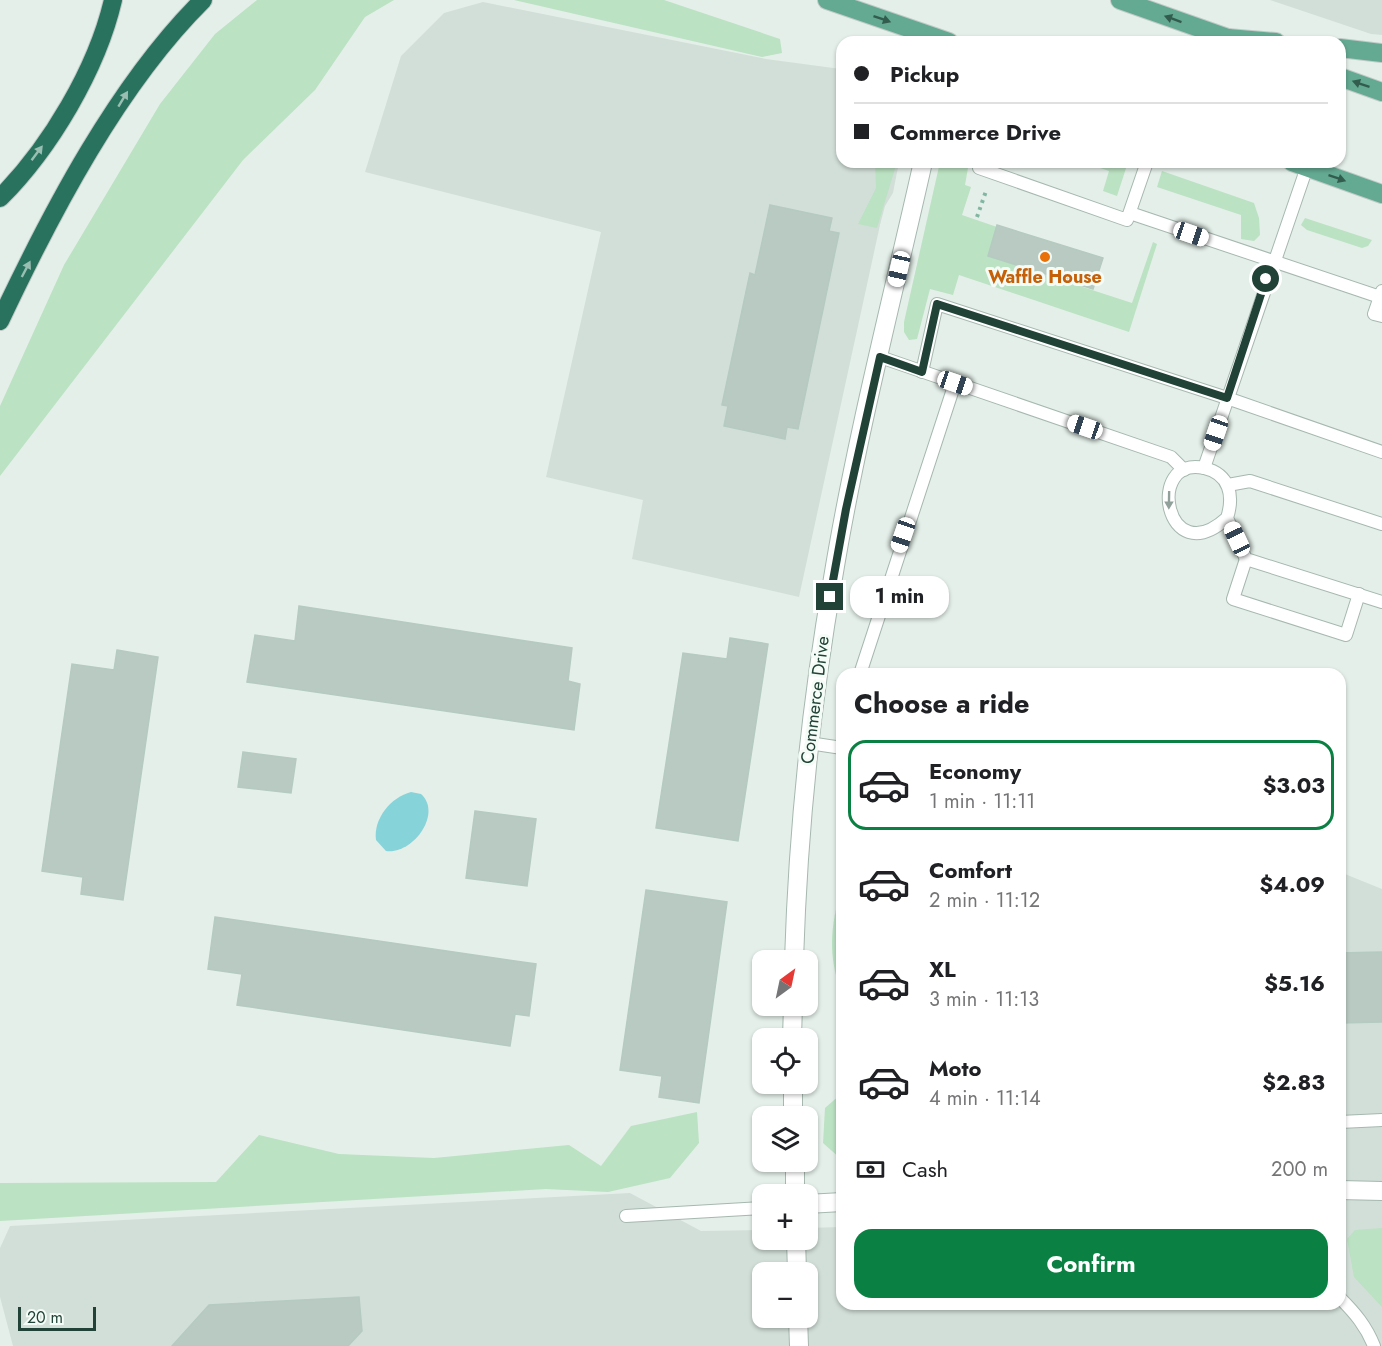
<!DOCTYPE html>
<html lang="en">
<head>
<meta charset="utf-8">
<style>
  body { margin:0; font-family:Jost,sans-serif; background:#f6f6f6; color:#202124; height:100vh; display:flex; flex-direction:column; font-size:22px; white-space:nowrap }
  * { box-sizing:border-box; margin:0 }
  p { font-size:20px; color:#757577 }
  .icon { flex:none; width:33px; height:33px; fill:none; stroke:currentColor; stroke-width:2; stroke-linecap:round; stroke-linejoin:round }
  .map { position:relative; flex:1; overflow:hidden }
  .side { position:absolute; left:836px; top:668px; width:510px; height:642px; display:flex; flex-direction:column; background:#fff; border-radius:18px; box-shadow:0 2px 4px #0004 }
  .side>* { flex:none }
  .guide { position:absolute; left:836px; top:36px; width:510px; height:132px; border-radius:18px; box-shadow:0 2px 4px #0004; display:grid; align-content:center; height:132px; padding:0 18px; background:#fff }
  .needle { width:39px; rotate:33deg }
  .tools { position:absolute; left:752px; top:950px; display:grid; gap:12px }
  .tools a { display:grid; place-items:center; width:66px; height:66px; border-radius:12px; background:#fff; box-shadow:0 2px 4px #0004; font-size:30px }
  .scale { position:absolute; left:18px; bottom:15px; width:78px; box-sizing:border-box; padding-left:6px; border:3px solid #214337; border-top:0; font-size:16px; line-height:21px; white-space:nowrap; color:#214337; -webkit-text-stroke:4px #f5fbf7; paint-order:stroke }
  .end { position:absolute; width:27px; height:27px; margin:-14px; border:8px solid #214337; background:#fff; box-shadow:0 0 0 3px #fff }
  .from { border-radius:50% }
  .bubble { position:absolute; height:42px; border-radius:18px; background:#fff; box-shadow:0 2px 4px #0004; font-size:20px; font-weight:700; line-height:42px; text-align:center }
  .car { position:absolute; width:18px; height:36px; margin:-18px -9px; border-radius:8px; box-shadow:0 0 4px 2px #0007; background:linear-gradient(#fff 24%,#345 0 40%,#fff 0 76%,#345 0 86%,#fff 0) }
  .guide b { display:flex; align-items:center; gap:21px; height:57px; font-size:22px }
  .guide b+b { border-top:2px solid #e0e0e0 }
  .guide i { width:15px; height:15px; background:#202124 }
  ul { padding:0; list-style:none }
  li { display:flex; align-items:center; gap:18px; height:90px; margin:0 12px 9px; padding:0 6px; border:3px solid transparent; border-radius:18px }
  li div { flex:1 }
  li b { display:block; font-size:22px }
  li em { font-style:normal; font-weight:700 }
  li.on { border-color:#0b8043 }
  li>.icon { width:54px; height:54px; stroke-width:1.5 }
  h2 { padding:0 18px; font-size:27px; line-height:72px }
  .pay { display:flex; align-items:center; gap:15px; height:66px; padding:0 18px; font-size:22px }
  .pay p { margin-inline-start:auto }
  .button { display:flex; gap:12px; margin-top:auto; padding:12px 18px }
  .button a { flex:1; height:69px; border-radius:18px; background:#0b8043; color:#fff; font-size:24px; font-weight:700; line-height:69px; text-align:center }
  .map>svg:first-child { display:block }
  .built { fill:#d2dfd8; fill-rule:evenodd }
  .green { fill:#bbe2c2 }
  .water { fill:#86d3d9 }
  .building { fill:#b9cac2; stroke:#b5cac0; stroke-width:1.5 }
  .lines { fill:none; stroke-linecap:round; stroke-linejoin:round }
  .service-casing { stroke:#a6b8b0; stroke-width:14 }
  .minor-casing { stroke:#a6b8b0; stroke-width:20 }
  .primary-casing { stroke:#c1cac7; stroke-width:20 }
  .motorway-casing { stroke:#c1cac7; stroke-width:20 }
  .path { stroke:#81b6a1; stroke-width:4; stroke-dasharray:3 4.5; stroke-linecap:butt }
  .service { stroke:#fff; stroke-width:12 }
  .minor { stroke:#fff; stroke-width:18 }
  .primary { stroke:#64a992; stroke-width:18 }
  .motorway { stroke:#29735e; stroke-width:18 }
  .oneway { fill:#325c4e }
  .oneway2 { fill:#99beb2 }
  .oneway3 { fill:#90a19b }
  .route { stroke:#214337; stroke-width:8 }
  .food-dot { fill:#e8710a; stroke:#f5fbf7; stroke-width:2 }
  .labels { text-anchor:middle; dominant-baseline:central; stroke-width:6; stroke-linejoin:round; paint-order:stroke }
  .food-label { font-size:18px; font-weight:bold; fill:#c56008; stroke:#f5fbf7 }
  .street-label { font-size:18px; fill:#214337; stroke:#f5fbf7 }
</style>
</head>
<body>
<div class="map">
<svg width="1382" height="1346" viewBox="0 0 1382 1346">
  <rect width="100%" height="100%" fill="#e4efe9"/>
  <!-- built -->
  <g class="built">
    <polygon points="1270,0 1382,0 1382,35 1371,34"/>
    <polygon points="483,2 766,59 841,69 842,162 899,162 893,193 885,206 880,225 799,597 632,559 643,500 546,477 601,232 365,172 401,56 444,13"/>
    <path d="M 1340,872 L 1382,889 L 1382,1346 L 13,1346 L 0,1297 L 0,1248 L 10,1226 L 630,1193 L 701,1231 L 762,1230 L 762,1239 L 807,1239 L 807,1228 L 841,1227 L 842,1304 L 1340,1304 ZM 762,1272 L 807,1272 L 807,1317 L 762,1317 Z"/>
  </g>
  <!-- green -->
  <g class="green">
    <polygon points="257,0 394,0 365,17 315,90 243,160 0,476 0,406 64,265 160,104 215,34"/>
    <polygon points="514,0 664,0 780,39 782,53 762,57"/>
    <polygon points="875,162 897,162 877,228 858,224 876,188"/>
    <polygon points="940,162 969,162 965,185 971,187 962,215 997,227 988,256 1132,303 1153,242 1157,244 1129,332 959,275 953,295 930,289 917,339 909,340 904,332 904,322"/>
    <polygon points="1083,162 1128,162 1117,196 1103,191 1109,171"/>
    <polygon points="1162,171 1254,203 1259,218 1260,235 1254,241 1241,239 1241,215 1157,187"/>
    <polygon points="1305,218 1372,240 1368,246 1362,248 1307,230 1301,225"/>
    <path d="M 841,891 L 842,991 L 841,991 C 828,957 830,926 841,891 Z"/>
    <polygon points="841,1094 841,1159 823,1143 825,1108"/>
    <polygon points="697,1112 699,1143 670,1178 608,1192 546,1189 0,1221 0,1183 216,1182 259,1135 339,1154 434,1158 569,1145 601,1166 631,1126"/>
    <polygon points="1382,1228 1382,1307 1354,1277 1347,1239 1355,1230"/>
  </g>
  <!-- water -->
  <path class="water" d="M 411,792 L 421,794 C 443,814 412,855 386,851 L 376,840 C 373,819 391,797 411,792 Z"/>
  <!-- building -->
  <g class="building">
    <polygon points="770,205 832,218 829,231 839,233 798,429 787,427 785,439 724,426 728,406 722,405 750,273 755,275"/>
    <polygon points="997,225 1103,258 1093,289 988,256"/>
    <polygon points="299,606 572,648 568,681 580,684 574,730 247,682 255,635 295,641"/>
    <polygon points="730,638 768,644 738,841 656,828 683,653 727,659"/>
    <polygon points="117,650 158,657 123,900 81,894 83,877 42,871 72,664 114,670"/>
    <polygon points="243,752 296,759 291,793 238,787"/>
    <polygon points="475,811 536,819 527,886 466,878"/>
    <polygon points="646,890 727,902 699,1103 659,1097 662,1076 620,1070"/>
    <polygon points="215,917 536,964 529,1016 515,1014 510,1046 237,1005 242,974 208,969"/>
    <polygon points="1382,952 1382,1022 1340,1023 1340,953"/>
    <polygon points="359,1297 362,1331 348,1346 172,1346 209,1305"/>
  </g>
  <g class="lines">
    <defs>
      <g id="service">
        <polyline points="979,168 1127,220 1147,162"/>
        <polyline points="1130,213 1380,297"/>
        <polyline points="1382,291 1374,314 1382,316"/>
        <polyline points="880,357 1171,457 1184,470"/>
        <polyline points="922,372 937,304 1227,398 1382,452"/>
        <polyline points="1204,468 1307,167"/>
        <polyline points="1228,485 1250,481 1382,524"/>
        <path d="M 1227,518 C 1165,574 1145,455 1204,468 C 1230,474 1234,496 1227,518 L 1246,559 L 1382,602"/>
        <polyline points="1246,559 1233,599 1346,635 1359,594"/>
        <polyline points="860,674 955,383"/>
        <polyline points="809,743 842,748"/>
        <polyline points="1340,1122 1382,1120"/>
        <polyline points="626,1216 762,1208"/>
        <path d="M 1340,1298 C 1355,1313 1366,1326 1374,1346"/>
      </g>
      <g id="minor">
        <path d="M 794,960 C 798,832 811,704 833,578 C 856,438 892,300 923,162"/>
        <polyline points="792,1038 793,1005"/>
        <polyline points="793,1083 793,1116"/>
        <polyline points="795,1161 795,1194"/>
        <polyline points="1340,1190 1382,1191"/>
        <polyline points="807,1204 842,1202"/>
        <polyline points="796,1239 797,1272"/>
        <polyline points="798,1317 799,1346"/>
      </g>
      <g id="primary">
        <polyline points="827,0 949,42"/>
        <polyline points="1120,0 1239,42"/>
        <polyline points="1228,38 1276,42"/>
        <polyline points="1340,48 1382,53"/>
        <polyline points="1340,77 1382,92"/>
        <polyline points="1292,162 1382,194"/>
      </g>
      <g id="motorway">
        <path d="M 0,198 C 50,148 97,69 113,0"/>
        <path d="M 0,321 C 51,213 118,84 203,0"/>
      </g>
    </defs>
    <!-- service casing -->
    <use href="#service" class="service-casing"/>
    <!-- minor casing -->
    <use href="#minor" class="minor-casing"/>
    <!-- primary casing -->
    <use href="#primary" class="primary-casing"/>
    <!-- motorway casing -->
    <use href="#motorway" class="motorway-casing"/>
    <!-- path -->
    <polyline class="path" points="977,217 986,191"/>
    <!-- service -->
    <use href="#service" class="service"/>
    <!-- minor -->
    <use href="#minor" class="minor"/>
    <!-- primary -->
    <use href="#primary" class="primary"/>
    <!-- motorway -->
    <use href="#motorway" class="motorway"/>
  </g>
  <!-- one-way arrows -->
  <defs><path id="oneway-solid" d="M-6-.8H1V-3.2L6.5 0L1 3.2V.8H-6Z" transform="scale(1.5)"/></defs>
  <g class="oneway">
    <use href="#oneway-solid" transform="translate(882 19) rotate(19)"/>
    <use href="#oneway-solid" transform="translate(1173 19) rotate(-160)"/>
    <use href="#oneway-solid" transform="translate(1361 84) rotate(-161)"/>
    <use href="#oneway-solid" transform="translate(1337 178) rotate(19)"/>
  </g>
  <g class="oneway2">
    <use href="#oneway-solid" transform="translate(123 99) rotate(-59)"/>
    <use href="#oneway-solid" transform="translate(37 153) rotate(-53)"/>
    <use href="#oneway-solid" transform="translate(26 269) rotate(-62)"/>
  </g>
  <use class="oneway3" href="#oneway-solid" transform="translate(1169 500) rotate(91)"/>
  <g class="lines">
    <!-- route -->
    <polyline class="route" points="830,597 846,509 880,357 922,372 937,304 1227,398 1266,279"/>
  </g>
  <!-- markers -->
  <circle class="food-dot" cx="1045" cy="257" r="6"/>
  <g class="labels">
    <!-- food labels -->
    <g class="food-label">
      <text x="1045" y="277">Waffle House</text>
    </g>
    <!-- street labels -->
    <g class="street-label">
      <text transform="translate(815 700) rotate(-83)">Commerce Drive</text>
    </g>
  </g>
</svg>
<div class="tools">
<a><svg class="needle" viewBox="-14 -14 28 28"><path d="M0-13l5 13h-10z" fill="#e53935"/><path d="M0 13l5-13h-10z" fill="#757577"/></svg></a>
<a><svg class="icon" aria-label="locate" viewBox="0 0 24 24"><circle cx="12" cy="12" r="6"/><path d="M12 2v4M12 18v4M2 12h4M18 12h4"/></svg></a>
<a><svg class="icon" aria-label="layers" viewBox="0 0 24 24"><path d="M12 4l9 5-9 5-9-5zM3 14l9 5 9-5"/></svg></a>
<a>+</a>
<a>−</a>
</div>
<div class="scale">20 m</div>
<i class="end from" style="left:1266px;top:279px"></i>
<i class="end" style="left:830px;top:597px"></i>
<div class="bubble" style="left:850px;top:576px;width:99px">1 min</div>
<i class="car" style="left:1191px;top:234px;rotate:109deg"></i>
<i class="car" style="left:899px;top:269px;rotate:193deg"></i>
<i class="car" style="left:955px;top:383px;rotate:109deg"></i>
<i class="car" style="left:1085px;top:427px;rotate:289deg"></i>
<i class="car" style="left:1216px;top:433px;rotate:199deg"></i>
<i class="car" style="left:903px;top:535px;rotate:199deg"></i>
<i class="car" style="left:1237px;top:539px;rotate:335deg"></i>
<div class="guide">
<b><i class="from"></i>Pickup</b>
<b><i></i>Commerce Drive</b>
</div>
<section class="side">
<h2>Choose a ride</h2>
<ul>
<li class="on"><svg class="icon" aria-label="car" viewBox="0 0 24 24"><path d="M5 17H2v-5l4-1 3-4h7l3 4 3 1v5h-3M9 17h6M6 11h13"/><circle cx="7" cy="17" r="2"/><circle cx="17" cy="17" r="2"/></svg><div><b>Economy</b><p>1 min · 11:11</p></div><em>$3.03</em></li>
<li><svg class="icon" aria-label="car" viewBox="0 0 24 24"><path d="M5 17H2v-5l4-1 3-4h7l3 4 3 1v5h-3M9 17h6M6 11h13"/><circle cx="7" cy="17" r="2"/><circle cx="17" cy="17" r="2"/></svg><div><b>Comfort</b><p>2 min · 11:12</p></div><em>$4.09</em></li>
<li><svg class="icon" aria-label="car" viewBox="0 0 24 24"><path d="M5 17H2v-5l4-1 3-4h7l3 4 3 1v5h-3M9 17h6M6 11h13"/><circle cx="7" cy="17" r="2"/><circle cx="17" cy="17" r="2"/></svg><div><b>XL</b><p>3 min · 11:13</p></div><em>$5.16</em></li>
<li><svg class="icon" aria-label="car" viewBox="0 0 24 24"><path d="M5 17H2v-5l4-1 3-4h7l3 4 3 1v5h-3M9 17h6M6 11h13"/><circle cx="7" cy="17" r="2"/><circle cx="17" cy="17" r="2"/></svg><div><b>Moto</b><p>4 min · 11:14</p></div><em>$2.83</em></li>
</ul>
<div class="pay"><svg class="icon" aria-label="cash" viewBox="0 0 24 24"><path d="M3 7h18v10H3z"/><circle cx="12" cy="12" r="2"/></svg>Cash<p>200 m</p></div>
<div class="button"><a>Confirm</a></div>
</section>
</div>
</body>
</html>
